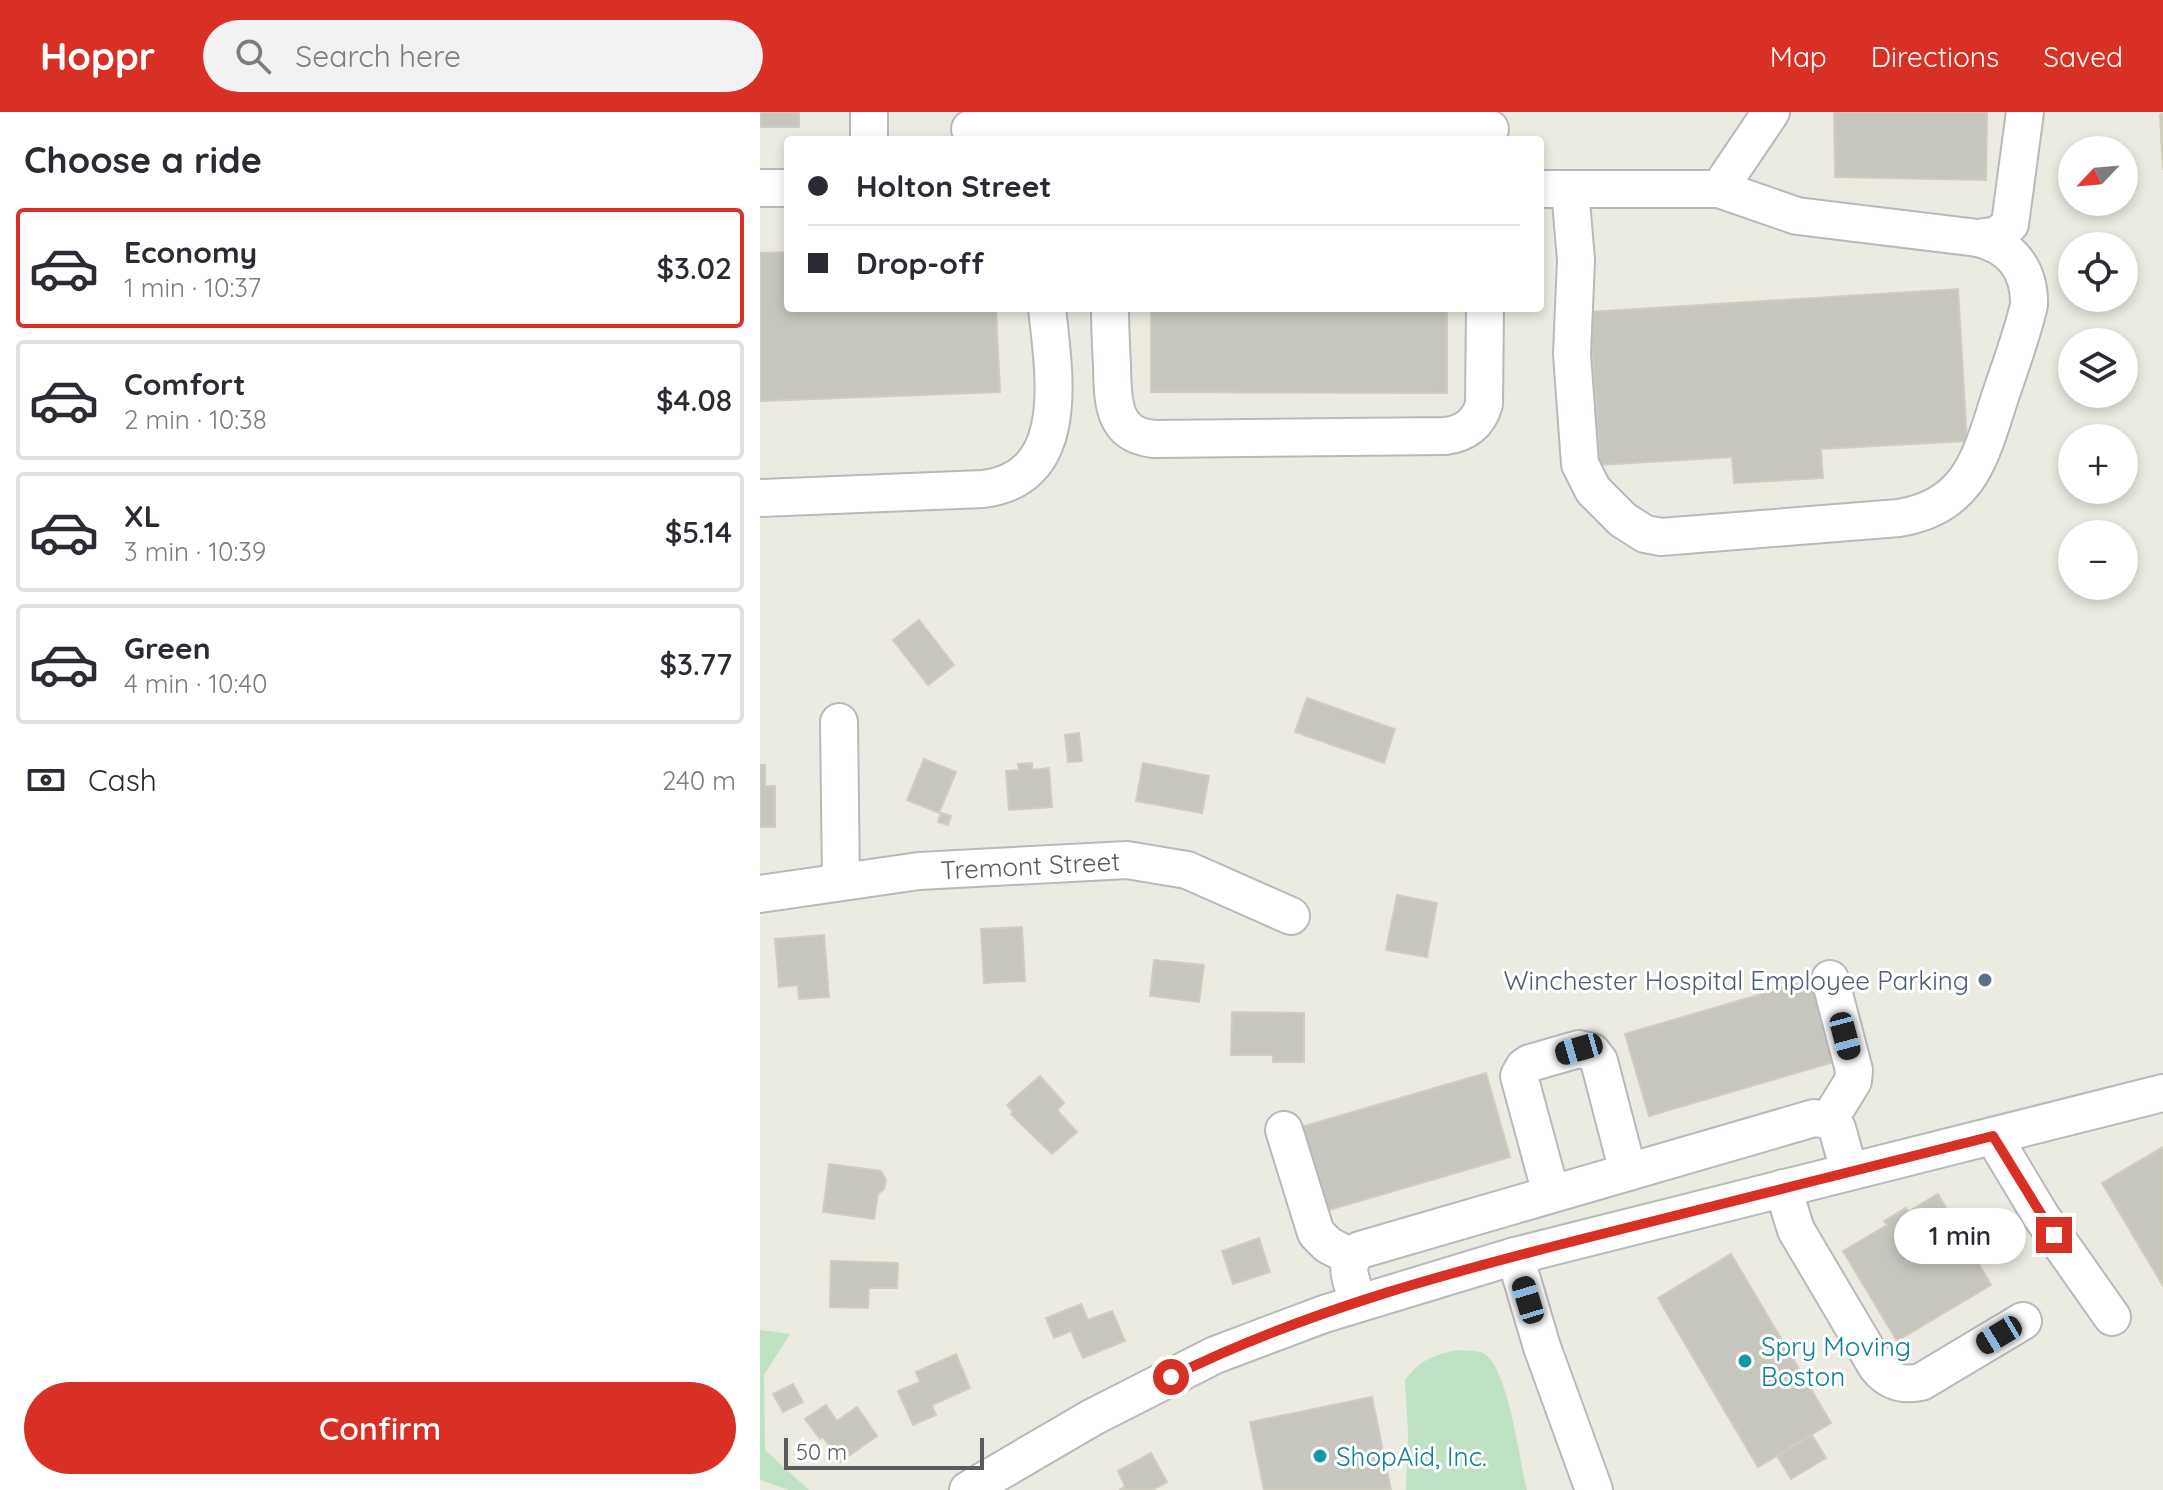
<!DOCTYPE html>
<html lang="en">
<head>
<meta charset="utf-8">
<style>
  body { margin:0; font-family:Quicksand,sans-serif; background:#f2f2f3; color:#2b2b33; height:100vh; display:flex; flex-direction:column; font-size:30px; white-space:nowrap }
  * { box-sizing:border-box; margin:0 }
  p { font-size:26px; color:#7c7c81 }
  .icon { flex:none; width:44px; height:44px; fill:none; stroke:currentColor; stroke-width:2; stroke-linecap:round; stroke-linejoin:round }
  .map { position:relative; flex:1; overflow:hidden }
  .details { display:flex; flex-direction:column; background:#fff; width:760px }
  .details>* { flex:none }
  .guide { position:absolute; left:24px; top:24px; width:760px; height:176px; border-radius:8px; box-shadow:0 4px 12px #0003; display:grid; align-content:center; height:176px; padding:0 24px; background:#fff }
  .needle { width:52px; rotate:244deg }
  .controls { position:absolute; left:1298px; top:24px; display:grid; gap:16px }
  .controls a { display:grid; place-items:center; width:80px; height:80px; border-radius:50%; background:#fff; box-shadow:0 4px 12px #0003; font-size:40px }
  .scale { position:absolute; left:24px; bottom:20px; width:200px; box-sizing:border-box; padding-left:8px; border:4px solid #595b61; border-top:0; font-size:22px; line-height:28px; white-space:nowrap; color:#595b61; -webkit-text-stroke:6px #fff; paint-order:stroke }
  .end { position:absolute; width:36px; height:36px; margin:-18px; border:10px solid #d93025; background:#fff; box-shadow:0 0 0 4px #fff }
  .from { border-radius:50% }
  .bubble { position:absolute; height:56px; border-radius:28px; background:#fff; box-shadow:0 4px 12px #0003; font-size:26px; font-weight:600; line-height:56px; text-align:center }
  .car { position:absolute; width:24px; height:48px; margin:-24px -12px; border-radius:10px; box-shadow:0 0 6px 2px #0007; background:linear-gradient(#222 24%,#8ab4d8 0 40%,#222 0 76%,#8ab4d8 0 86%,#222 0) }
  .guide b { display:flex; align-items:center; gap:28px; height:76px; font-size:30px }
  .guide b+b { border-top:2px solid #e1e1e2 }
  .guide i { width:20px; height:20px; background:#2b2b33 }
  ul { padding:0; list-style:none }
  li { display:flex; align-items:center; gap:24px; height:120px; margin:0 16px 12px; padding:0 8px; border:4px solid #e1e1e2; border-radius:8px }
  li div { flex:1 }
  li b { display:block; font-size:30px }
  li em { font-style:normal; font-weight:600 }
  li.current { border-color:#d93025 }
  li>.icon { width:72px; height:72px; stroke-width:1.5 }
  h2 { padding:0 24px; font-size:36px; line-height:96px }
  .pay { display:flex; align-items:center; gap:20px; height:88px; padding:0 24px; font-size:30px }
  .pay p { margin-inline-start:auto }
  .action { display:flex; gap:16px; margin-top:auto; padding:16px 24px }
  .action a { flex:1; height:92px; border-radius:48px; background:#d93025; color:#fff; font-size:32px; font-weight:600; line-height:92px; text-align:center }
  header { display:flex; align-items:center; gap:48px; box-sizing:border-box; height:112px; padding:0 40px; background:#d93025; color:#fff }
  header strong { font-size:38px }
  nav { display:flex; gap:44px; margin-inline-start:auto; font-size:28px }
  .search { width:560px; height:72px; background:#f2f2f3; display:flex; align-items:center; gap:20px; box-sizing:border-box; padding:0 28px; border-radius:44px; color:#7c7c81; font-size:30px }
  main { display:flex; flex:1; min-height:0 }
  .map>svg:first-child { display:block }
  .green { fill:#bee2c3 }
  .building { fill:#c6c5be; stroke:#d0cdbf; stroke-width:2 }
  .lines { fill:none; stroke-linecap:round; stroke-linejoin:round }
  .minor-casing { stroke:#b8b9bf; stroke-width:40 }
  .minor { stroke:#fff; stroke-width:36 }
  .route { stroke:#d93025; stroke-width:10 }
  .service-dot { fill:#5c6f8a; stroke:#fff; stroke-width:3 }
  .culture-dot { fill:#0f9aa8; stroke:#fff; stroke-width:3 }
  .labels { text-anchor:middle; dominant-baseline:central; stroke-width:6; stroke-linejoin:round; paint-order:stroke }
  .street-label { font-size:26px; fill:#595b61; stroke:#fff }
  .service-label { font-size:26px; fill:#4e5e75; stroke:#fff; text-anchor:end }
  .culture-label { font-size:26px; fill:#0d838f; stroke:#fff; text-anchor:start }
</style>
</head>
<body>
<header>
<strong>Hoppr</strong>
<div class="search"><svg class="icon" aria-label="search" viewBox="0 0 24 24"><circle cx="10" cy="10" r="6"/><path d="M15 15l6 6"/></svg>Search here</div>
<nav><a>Map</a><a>Directions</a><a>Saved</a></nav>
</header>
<main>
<section class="details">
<h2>Choose a ride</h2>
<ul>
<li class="current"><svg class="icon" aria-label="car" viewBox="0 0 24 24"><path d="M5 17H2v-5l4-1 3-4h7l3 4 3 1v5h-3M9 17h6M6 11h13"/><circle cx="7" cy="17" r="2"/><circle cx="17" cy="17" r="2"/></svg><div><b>Economy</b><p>1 min · 10:37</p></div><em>$3.02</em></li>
<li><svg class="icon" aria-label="car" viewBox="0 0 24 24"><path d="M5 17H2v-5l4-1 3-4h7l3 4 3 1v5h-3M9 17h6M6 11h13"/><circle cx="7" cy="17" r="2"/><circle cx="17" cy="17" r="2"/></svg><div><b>Comfort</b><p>2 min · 10:38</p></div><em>$4.08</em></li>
<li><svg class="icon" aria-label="car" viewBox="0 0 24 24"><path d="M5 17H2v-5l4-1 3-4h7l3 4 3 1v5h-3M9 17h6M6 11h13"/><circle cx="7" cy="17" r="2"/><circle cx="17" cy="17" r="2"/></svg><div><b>XL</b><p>3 min · 10:39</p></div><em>$5.14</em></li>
<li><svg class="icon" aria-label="car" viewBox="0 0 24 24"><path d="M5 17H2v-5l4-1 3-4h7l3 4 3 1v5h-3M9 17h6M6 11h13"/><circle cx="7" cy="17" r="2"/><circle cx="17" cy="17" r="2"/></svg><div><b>Green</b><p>4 min · 10:40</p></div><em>$3.77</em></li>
</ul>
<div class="pay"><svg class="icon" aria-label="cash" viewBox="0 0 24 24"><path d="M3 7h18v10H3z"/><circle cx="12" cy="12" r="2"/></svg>Cash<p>240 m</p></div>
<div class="action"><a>Confirm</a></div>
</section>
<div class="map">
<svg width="1403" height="1378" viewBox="0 0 1403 1378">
  <rect width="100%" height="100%" fill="#ebebe1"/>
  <!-- green -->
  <g class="green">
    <polygon points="0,1218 30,1222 4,1263 5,1338 49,1378 29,1378 0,1368"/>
    <path d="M 697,1238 C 705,1239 716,1238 723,1241 C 748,1253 760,1351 767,1378 L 646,1378 L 648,1320 L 645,1268 C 660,1248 673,1243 697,1238 Z"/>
  </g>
  <!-- building -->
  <g class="building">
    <rect x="0" y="0" width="39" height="15"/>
    <polygon points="1074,0 1227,0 1226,68 1075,65"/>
    <polygon points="1403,2 1403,58 1400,3"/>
    <polygon points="28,140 28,196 236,196 240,280 0,289 0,141"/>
    <polygon points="1198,177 1207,329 1061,337 1063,366 974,371 972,345 840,353 830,200"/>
    <polygon points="391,196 687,196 687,281 391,280"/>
    <polygon points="159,508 194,553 168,573 133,528"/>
    <polygon points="547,586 635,617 624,651 535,620"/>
    <polygon points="319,621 322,649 308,650 305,623"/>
    <polygon points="164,647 196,660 179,701 147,688"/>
    <polygon points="272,651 272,658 289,656 292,695 249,698 246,659 259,658 258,652"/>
    <polygon points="383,651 449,664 442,701 376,689"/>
    <polygon points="0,653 5,653 5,674 15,674 15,715 0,715"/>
    <polygon points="181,701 191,704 188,713 178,710"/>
    <polygon points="637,783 677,791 667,845 626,838"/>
    <polygon points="262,815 265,869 224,871 221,817"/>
    <polygon points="64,823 69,885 39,887 38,873 19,875 15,827"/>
    <polygon points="394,848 444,853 439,890 390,884"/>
    <polygon points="1053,867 1077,949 889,1004 865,922"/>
    <polygon points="472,900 544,901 544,950 513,950 513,943 471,943"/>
    <polygon points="726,961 750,1045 562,1100 538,1016"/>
    <polygon points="280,964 304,991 297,998 317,1020 292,1042 251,1002 253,1000 247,993"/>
    <polygon points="1403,1035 1403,1174 1342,1071"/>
    <polygon points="69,1052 121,1059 126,1068 124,1077 118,1082 114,1107 63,1100"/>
    <polygon points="1178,1082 1231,1173 1137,1229 1083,1139 1127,1113 1124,1109 1146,1096 1148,1100"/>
    <polygon points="499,1126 510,1160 473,1172 462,1139"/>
    <polygon points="971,1142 1071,1311 998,1355 898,1186"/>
    <polygon points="71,1149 138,1151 137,1176 109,1176 108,1196 70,1195"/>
    <polygon points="321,1192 328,1208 352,1199 365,1229 323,1246 311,1219 294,1226 286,1206"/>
    <polygon points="196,1242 210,1276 172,1293 176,1303 153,1313 138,1279 160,1270 156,1260"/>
    <polygon points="33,1272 43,1290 23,1300 13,1282"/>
    <polygon points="612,1285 631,1378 504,1378 490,1310"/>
    <polygon points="66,1293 77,1309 97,1295 117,1324 80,1350 63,1325 60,1327 45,1307"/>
    <polygon points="1052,1323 1066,1346 1031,1367 1017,1344"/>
    <polygon points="391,1341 407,1370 392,1378 360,1378 365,1374 358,1359"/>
  </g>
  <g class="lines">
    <defs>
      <g id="minor">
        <polyline points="109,0 109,28"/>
        <polyline points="210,17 730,17"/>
        <polyline points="0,76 28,76"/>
        <path d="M 780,77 L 959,77 L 1037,104 L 1218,126 C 1251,134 1270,158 1269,193 C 1262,223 1251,252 1241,282 C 1221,342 1212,394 1139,406 L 901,425 L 885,422 L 863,408 L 833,378 L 820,352 L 812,242 L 816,148 L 810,77"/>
        <polyline points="959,77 1011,0"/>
        <polyline points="1218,126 1238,123 1250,112 1265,0"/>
        <path d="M 350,196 C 350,215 351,234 352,254 C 353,287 351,323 394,327 L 685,324 C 705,322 719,311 724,292 L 725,196"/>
        <path d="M 0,386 L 223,377 C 313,366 294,262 287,196"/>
        <polyline points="79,610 81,769"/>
        <path id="s1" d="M 0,782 L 159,759 L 367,748 L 427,758 L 531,804"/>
        <polyline points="1069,1008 1093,969 1094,958 1070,867"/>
        <polyline points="524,1018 556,1121 568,1133 591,1145"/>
        <polyline points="1233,1024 1281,1104 1352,1205"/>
        <path d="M 1023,1076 L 1036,1118 L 1117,1255 C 1129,1270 1142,1274 1161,1270 L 1263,1209"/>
        <polyline points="791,1082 759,964 764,955 770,951 819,937 832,940 839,949 868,1060"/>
        <polyline points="755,1144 782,1235 834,1378"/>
        <path d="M 599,1191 C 593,1173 580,1151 600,1138 L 1054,1006 L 1069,1008 L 1077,1016 L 1089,1059"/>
        <polyline points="208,1378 333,1305 455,1243 564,1202 755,1144 1403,981"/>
      </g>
    </defs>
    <!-- minor casing -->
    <use href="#minor" class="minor-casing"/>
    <!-- minor -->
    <use href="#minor" class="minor"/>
  </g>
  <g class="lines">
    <!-- route -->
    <path class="route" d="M 411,1265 C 548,1197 698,1158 846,1121 C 975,1089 1104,1056 1233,1024 L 1294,1123"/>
  </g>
  <!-- markers -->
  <circle class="service-dot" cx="1225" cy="868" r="8"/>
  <g class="culture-dot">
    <circle cx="985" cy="1249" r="8"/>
    <circle cx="560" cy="1344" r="8"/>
  </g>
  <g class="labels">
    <!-- street labels -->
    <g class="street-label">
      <text stroke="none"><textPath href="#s1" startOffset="272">Tremont Street</textPath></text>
    </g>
    <!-- service labels -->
    <g class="service-label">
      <text x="1209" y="868">Winchester Hospital Employee Parking</text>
    </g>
    <!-- culture labels -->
    <g class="culture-label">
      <text x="1001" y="1234">Spry Moving<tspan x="1001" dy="30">Boston</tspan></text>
      <text x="576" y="1344">ShopAid, Inc.</text>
    </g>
  </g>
</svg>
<div class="controls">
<a><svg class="needle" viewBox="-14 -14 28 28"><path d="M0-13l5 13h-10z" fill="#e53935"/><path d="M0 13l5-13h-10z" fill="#7c7c81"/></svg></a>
<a><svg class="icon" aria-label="locate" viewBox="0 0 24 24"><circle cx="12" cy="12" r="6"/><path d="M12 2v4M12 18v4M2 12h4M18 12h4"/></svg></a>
<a><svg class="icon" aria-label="layers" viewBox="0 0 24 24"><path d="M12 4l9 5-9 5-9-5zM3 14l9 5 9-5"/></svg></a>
<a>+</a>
<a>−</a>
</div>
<div class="scale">50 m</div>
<i class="end from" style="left:411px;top:1265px"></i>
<i class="end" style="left:1294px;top:1123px"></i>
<div class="bubble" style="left:1134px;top:1096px;width:132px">1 min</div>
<i class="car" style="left:1085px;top:924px;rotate:165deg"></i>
<i class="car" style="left:819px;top:937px;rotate:254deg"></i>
<i class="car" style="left:768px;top:1188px;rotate:343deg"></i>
<i class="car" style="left:1239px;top:1223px;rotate:239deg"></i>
<div class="guide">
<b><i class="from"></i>Holton Street</b>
<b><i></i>Drop-off</b>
</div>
</div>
</main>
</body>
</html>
